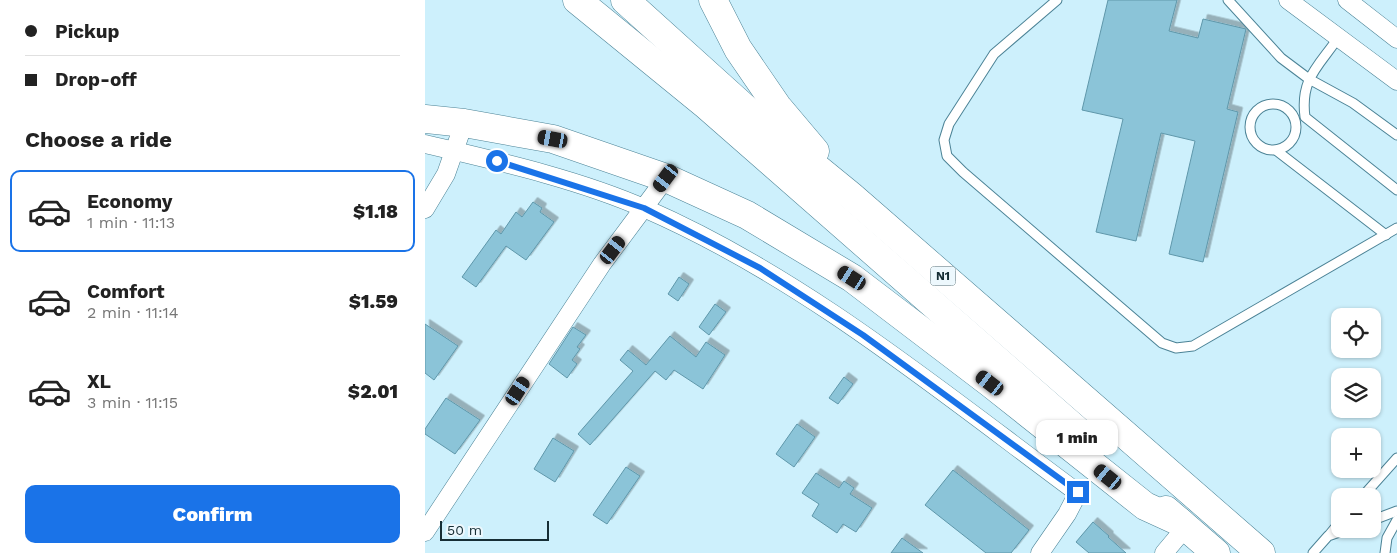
<!DOCTYPE html>
<html lang="en">
<head>
<meta charset="utf-8">
<style>
  body { margin:0; font-family:"Work Sans",sans-serif; background:#f6f6f6; color:#222; height:100vh; display:flex; flex-direction:column; font-size:19px; white-space:nowrap }
  * { box-sizing:border-box; margin:0 }
  p { font-size:16px; color:#767676 }
  .icon { flex:none; width:28px; height:28px; fill:none; stroke:currentColor; stroke-width:2; stroke-linecap:round; stroke-linejoin:round }
  .map { position:relative; flex:1; overflow:hidden }
  .sheet { display:flex; flex-direction:column; background:#fff; width:425px }
  .sheet>* { flex:none }
  .banner { display:grid; align-content:center; height:110px; padding:0 25px; background:#fff }
  .buttons { position:absolute; left:906px; top:308px; display:grid; gap:10px }
  .buttons a { display:grid; place-items:center; width:50px; height:50px; border-radius:10px; background:#fff; box-shadow:0 1px 4px #0004; font-size:25px }
  .scale { position:absolute; left:15px; bottom:12px; width:109px; box-sizing:border-box; padding-left:5px; border:2px solid #162e35; border-top:0; font-size:14px; line-height:18px; white-space:nowrap; color:#162e35; -webkit-text-stroke:4px #edf8fd; paint-order:stroke }
  .end { position:absolute; width:22px; height:22px; margin:-11px; border:6px solid #1a73e8; background:#fff; box-shadow:0 0 0 2px #fff }
  .from { border-radius:50% }
  .bubble { position:absolute; height:35px; border-radius:10px; background:#fff; box-shadow:0 1px 4px #0004; font-size:16px; font-weight:800; line-height:35px; text-align:center }
  .car { position:absolute; width:15px; height:30px; margin:-15px -8px; border-radius:6px; box-shadow:0 0 4px 1px #0007; background:linear-gradient(#222 24%,#8ab4d8 0 40%,#222 0 76%,#8ab4d8 0 86%,#222 0) }
  .banner b { display:flex; align-items:center; gap:18px; height:48px; font-size:19px }
  .banner b+b { border-top:1px solid #e0e0e0 }
  .banner i { width:12px; height:12px; background:#222 }
  ul { padding:0; list-style:none }
  li { display:flex; align-items:center; gap:15px; height:82px; margin:0 10px 8px; padding:0 15px; border:2px solid transparent; border-radius:10px }
  li div { flex:1 }
  li b { display:block; font-size:19px }
  li em { font-style:normal; font-weight:800 }
  li.current { border-color:#1a73e8 }
  li>.icon { width:45px; height:45px; stroke-width:1.5 }
  h2 { padding:0 25px; font-size:22px; line-height:60px }
  .cta { display:flex; gap:10px; margin-top:auto; padding:10px 25px }
  .cta a { flex:1; height:58px; border-radius:10px; background:#1a73e8; color:#fff; font-size:20px; font-weight:800; line-height:58px; text-align:center }
  main { display:flex; flex:1; min-height:0 }
  .map>svg:first-child { display:block }
  .building { fill:#8bc4d8; stroke:#5f97aa; filter:url(#shadow) }
  .lines { fill:none; stroke-linecap:round; stroke-linejoin:round }
  .lane-casing { stroke:#4c8396; stroke-width:11 }
  .street-casing { stroke:#4c8396; stroke-width:19 }
  .highway-casing { stroke:#4c8396; stroke-width:29 }
  .lane { stroke:#fff; stroke-width:9 }
  .street { stroke:#fff; stroke-width:18 }
  .highway { stroke:#fff; stroke-width:28 }
  .route { stroke:#1a73e8; stroke-width:6 }
  .labels { text-anchor:middle; dominant-baseline:central; stroke-width:4; stroke-linejoin:round; paint-order:stroke }
  .shield { fill:#edf8fd; stroke:#566b71; stroke-width:1 }
  .shield-label { font-size:12px; font-weight:bold; fill:#162e35 }
</style>
</head>
<body>
<main>
<section class="sheet">
<div class="banner">
<b><i class="from"></i>Pickup</b>
<b><i></i>Drop-off</b>
</div>
<h2>Choose a ride</h2>
<ul>
<li class="current"><svg class="icon" aria-label="car" viewBox="0 0 24 24"><path d="M5 17H2v-5l4-1 3-4h7l3 4 3 1v5h-3M9 17h6M6 11h13"/><circle cx="7" cy="17" r="2"/><circle cx="17" cy="17" r="2"/></svg><div><b>Economy</b><p>1 min · 11:13</p></div><em>$1.18</em></li>
<li><svg class="icon" aria-label="car" viewBox="0 0 24 24"><path d="M5 17H2v-5l4-1 3-4h7l3 4 3 1v5h-3M9 17h6M6 11h13"/><circle cx="7" cy="17" r="2"/><circle cx="17" cy="17" r="2"/></svg><div><b>Comfort</b><p>2 min · 11:14</p></div><em>$1.59</em></li>
<li><svg class="icon" aria-label="car" viewBox="0 0 24 24"><path d="M5 17H2v-5l4-1 3-4h7l3 4 3 1v5h-3M9 17h6M6 11h13"/><circle cx="7" cy="17" r="2"/><circle cx="17" cy="17" r="2"/></svg><div><b>XL</b><p>3 min · 11:15</p></div><em>$2.01</em></li>
</ul>
<div class="cta"><a>Confirm</a></div>
</section>
<div class="map">
<svg width="972" height="553" viewBox="0 0 972 553">
  <defs>
    <filter id="shadow"><feDropShadow dx="4.5" dy="-4.5" stdDeviation="0" flood-color="#0004"/></filter>
  </defs>
  <rect width="100%" height="100%" fill="#cdf0fc"/>
  <!-- building -->
  <g class="building">
    <polygon points="683,0 752,0 744,31 773,38 778,19 821,29 802,109 813,112 778,262 744,254 770,141 736,133 711,241 671,232 698,119 657,110"/>
    <polygon points="108,202 117,208 115,212 129,222 101,260 81,246 51,287 37,277 71,230 76,234 91,212 97,217"/>
    <polygon points="254,277 264,284 253,301 243,294"/>
    <polygon points="290,304 301,312 284,335 274,327"/>
    <polygon points="0,324 33,346 9,380 0,373"/>
    <polygon points="148,327 161,335 152,347 155,349 147,360 152,364 142,378 124,364"/>
    <polygon points="245,336 271,357 281,342 300,355 278,389 249,370 241,380 230,371 165,445 153,434 208,371 195,360 203,350 221,365"/>
    <polygon points="419,377 428,384 413,404 404,398"/>
    <polygon points="21,398 55,420 30,454 0,434 0,429"/>
    <polygon points="372,424 390,437 369,467 351,454"/>
    <polygon points="128,438 149,451 130,482 109,469"/>
    <polygon points="201,467 215,476 182,524 168,515"/>
    <polygon points="528,470 604,530 586,553 561,553 500,505"/>
    <polygon points="391,473 414,488 419,481 429,488 425,494 447,508 431,532 418,524 412,533 387,516 394,504 377,493"/>
    <polygon points="668,522 684,536 683,537 701,553 664,553 651,542"/>
    <polygon points="477,538 498,553 466,553"/>
  </g>
  <g class="lines">
    <defs>
      <g id="lane">
        <polyline points="632,0 569,54 524,124 519,140 522,156 538,172 737,343 751,348 768,346 972,228"/>
        <polyline points="803,0 856,58 884,79 928,103 972,135"/>
        <path d="M 913,38 C 893,67 875,79 880,117 L 972,190"/>
        <circle cx="848" cy="127" r="23"/>
        <polyline points="852,151 961,235"/>
        <polyline points="938,496 972,458"/>
        <polyline points="948,520 972,511"/>
        <polyline points="905,534 915,522"/>
        <polyline points="888,553 903,536 923,529"/>
        <polyline points="960,553 962,538 972,520"/>
      </g>
      <g id="street">
        <polyline points="863,0 972,81"/>
        <polyline points="922,0 972,39"/>
        <path d="M 0,144 C 72,161 153,179 221,209 C 379,278 515,391 653,493 L 642,514 L 615,553"/>
        <polyline points="0,209 21,174 39,123"/>
        <polyline points="0,532 177,264 241,178"/>
        <polyline points="739,553 760,528"/>
      </g>
      <g id="highway">
        <polyline points="152,0 282,106 661,438"/>
        <polyline points="200,0 333,120 425,195 836,553"/>
        <polyline points="288,0 313,49 352,106 390,151"/>
        <polyline points="0,119 39,123 128,139 241,178 322,215 427,278 565,383 720,506 755,522"/>
        <polyline points="741,510 791,553"/>
      </g>
    </defs>
    <!-- lane casing -->
    <use href="#lane" class="lane-casing"/>
    <!-- street casing -->
    <use href="#street" class="street-casing"/>
    <!-- highway casing -->
    <use href="#highway" class="highway-casing"/>
    <!-- lane -->
    <use href="#lane" class="lane"/>
    <!-- street -->
    <use href="#street" class="street"/>
    <!-- highway -->
    <use href="#highway" class="highway"/>
  </g>
  <g class="lines">
    <!-- route -->
    <polyline class="route" points="72,161 219,208 335,268 438,335 653,492"/>
  </g>
  <g class="labels">
    <!-- shield labels -->
    <rect class="shield" x="505.5" y="266.5" width="25" height="19" rx="4"/>
    <g class="shield-label">
      <text x="518" y="276">N1</text>
    </g>
  </g>
</svg>
<div class="buttons">
<a><svg class="icon" aria-label="locate" viewBox="0 0 24 24"><circle cx="12" cy="12" r="6"/><path d="M12 2v4M12 18v4M2 12h4M18 12h4"/></svg></a>
<a><svg class="icon" aria-label="layers" viewBox="0 0 24 24"><path d="M12 4l9 5-9 5-9-5zM3 14l9 5 9-5"/></svg></a>
<a>+</a>
<a>−</a>
</div>
<div class="scale">50 m</div>
<i class="end from" style="left:72px;top:161px"></i>
<i class="end" style="left:653px;top:492px"></i>
<div class="bubble" style="left:611px;top:420px;width:82px">1 min</div>
<i class="car" style="left:128px;top:139px;rotate:280deg"></i>
<i class="car" style="left:241px;top:178px;rotate:217deg"></i>
<i class="car" style="left:188px;top:250px;rotate:37deg"></i>
<i class="car" style="left:427px;top:278px;rotate:303deg"></i>
<i class="car" style="left:565px;top:383px;rotate:307deg"></i>
<i class="car" style="left:93px;top:391px;rotate:33deg"></i>
<i class="car" style="left:683px;top:477px;rotate:309deg"></i>
</div>
</main>
</body>
</html>
